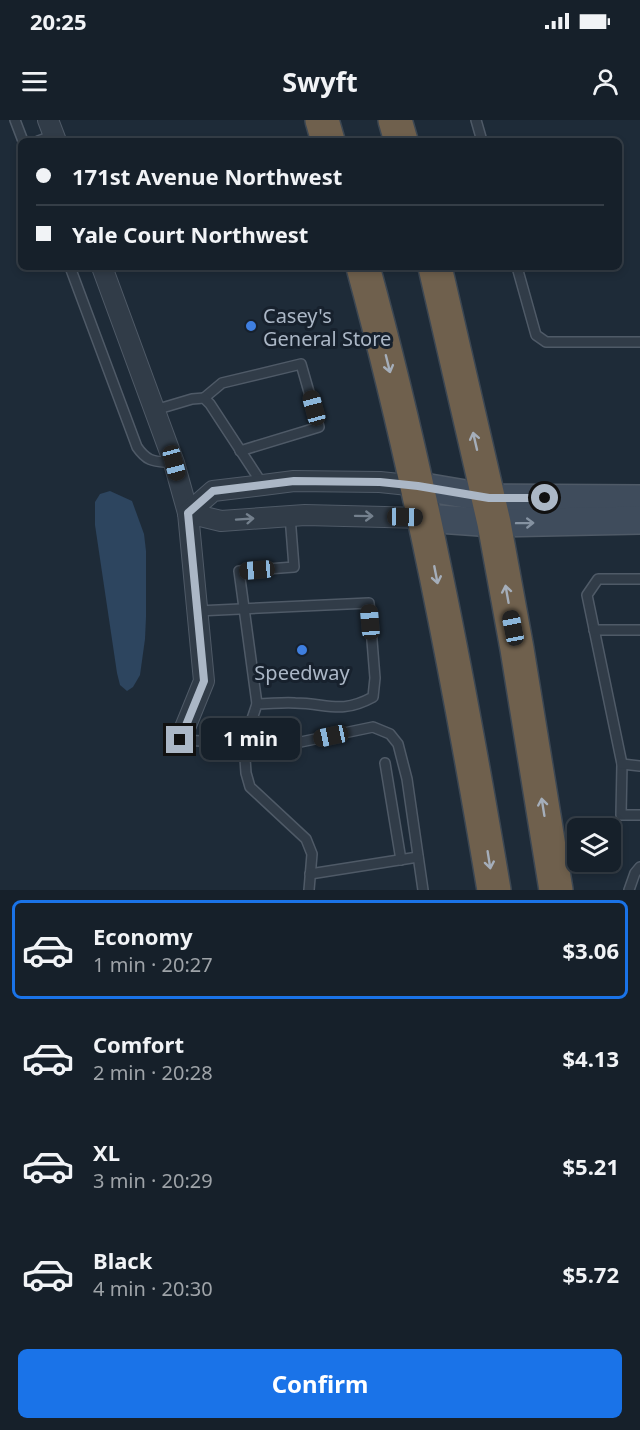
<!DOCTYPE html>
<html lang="en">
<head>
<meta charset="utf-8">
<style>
  body { margin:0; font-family:"Noto Sans",sans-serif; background:#1f2832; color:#f1f3f6; height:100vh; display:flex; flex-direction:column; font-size:22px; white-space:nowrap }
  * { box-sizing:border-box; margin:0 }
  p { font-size:20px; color:#9ea3a8 }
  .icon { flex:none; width:33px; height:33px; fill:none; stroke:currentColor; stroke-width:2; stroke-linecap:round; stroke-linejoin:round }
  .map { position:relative; height:770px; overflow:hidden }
  .details { display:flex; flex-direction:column; background:#16202a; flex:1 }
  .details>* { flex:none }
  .top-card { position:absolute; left:18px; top:18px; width:604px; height:132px; border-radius:9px; box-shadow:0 3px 9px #0003,0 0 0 2px #353e47; display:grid; align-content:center; height:132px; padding:0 18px; background:#16202a }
  .tools { position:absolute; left:567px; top:698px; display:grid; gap:12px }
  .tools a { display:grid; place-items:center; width:54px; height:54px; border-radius:9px; background:#16202a; box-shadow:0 3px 9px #0003,0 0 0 2px #353e47; font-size:30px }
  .end { position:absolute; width:27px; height:27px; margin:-14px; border:8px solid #abb7c6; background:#111; box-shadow:0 0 0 3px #111 }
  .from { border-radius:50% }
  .bubble { position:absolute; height:42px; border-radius:9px; background:#16202a; box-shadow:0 3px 9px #0003,0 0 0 2px #353e47; font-size:20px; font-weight:700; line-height:42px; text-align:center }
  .car { position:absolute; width:18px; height:36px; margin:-18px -9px; border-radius:8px; box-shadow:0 0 4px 2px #0007; background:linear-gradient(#222 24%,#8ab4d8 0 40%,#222 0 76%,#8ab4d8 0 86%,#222 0) }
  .top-card b { display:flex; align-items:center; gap:21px; height:57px; font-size:22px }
  .top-card b+b { border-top:2px solid #353e47 }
  .top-card i { width:15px; height:15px; background:#f1f3f6 }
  ul { padding:10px 0 0; list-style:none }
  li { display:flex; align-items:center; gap:18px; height:99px; margin:0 12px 9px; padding:0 6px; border:3px solid transparent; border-radius:9px }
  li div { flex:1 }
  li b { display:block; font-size:22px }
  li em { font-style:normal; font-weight:700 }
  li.selected { border-color:#1a73e8 }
  li>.icon { width:54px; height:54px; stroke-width:1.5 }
  .button { display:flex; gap:12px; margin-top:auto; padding:12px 18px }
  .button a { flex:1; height:69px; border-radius:9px; background:#1a73e8; color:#fff; font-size:24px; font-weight:700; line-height:69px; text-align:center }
  .status { display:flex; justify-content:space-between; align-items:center; height:42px; padding:0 30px; background:#16202a; direction:ltr }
  .status svg { height:16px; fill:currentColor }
  header { display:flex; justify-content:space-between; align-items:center; height:78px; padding:0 18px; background:#16202a; font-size:27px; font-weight:700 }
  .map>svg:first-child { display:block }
  .water { fill:#2d455f }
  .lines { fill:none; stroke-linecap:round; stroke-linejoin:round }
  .lane-casing { stroke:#4f5a67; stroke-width:12 }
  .street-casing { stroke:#4f5a67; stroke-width:22 }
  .secondary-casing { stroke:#4f5a67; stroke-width:30 }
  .highway-casing { stroke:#3c4753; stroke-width:36 }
  .lane { stroke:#313c48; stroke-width:9 }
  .street { stroke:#313c48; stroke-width:20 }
  .secondary { stroke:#3f4c5c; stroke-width:27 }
  .highway { stroke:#6f604d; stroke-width:33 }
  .oneway { stroke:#a5aeba }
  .oneway2 { stroke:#74808d }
  .oneway3 { stroke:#8592a1 }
  .route { stroke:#abb7c6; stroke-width:8 }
  .shop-dot { fill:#3f7fe0; stroke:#17212d; stroke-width:2 }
  .labels { text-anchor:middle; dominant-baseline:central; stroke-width:6; stroke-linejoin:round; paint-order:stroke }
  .poi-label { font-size:20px; fill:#abb7c6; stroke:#17212d; text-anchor:start }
</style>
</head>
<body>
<div class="status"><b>20:25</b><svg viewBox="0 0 49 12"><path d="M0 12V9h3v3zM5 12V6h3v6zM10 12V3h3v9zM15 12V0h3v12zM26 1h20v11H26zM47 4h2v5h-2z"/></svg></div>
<header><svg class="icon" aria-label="menu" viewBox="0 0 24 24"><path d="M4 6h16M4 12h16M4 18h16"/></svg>Swyft<svg class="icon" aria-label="person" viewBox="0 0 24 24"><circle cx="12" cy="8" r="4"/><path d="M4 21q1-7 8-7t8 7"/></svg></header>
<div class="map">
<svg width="640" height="770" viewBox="0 0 640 770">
  <rect width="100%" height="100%" fill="#1e2b38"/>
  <!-- water -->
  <polygon class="water" points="110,371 132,381 144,414 146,431 146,497 145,519 140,555 133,567 127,571 120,565 117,553 95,405 95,382 100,374"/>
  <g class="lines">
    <defs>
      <g id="lane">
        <polyline points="15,0 23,21"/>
        <polyline points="476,0 482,21"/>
        <polyline points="38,21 54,15"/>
        <path d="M 70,147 L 137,327 C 148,343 155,341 173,343"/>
        <polyline points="517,147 536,215 546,222 640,222"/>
        <polyline points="204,278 222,263 301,244 319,307 240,331"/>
        <polyline points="155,290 192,279 204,278 210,284 263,365"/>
        <polyline points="640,459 598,459 587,475 622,644 621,695 640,695"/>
        <path d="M 197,491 L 369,483 L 375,558 L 373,577 C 340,595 327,583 295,583 C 283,582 270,584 257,584 L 244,623 L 246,653 L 250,667 L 306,719 L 312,734 L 309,770"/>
        <polyline points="594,510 640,510"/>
        <polyline points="257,584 239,451 294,447 290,396"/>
        <polyline points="180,620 244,623 267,629 373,607 390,614 398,624 407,659 423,770"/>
        <polyline points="385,643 401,740"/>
        <polyline points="622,644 640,646"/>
        <polyline points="310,754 418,737"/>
        <polyline points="629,770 635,753 640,747"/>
      </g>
      <g id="street">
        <polyline points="48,0 56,21"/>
        <polyline points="102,147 174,343 188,393 204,561 180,620"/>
        <polyline points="188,393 213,371 263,365 294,361 380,362 418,366"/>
        <polyline points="188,393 221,401 305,395 424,398"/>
      </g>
      <g id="secondary">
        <polyline points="418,366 489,378 640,379"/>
        <polyline points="424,398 494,403 640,400"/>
      </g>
      <g id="highway">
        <polyline points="322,0 328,21"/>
        <polyline points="395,0 401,21"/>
        <path d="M 363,147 C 419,352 459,561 494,770"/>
        <polyline points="435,147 494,403 517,529 556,770"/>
      </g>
    </defs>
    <!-- lane casing -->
    <use href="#lane" class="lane-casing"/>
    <!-- street casing -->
    <use href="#street" class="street-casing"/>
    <!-- secondary casing -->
    <use href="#secondary" class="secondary-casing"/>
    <!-- highway casing -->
    <use href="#highway" class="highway-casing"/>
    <!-- lane -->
    <use href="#lane" class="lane"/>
    <!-- street -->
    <use href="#street" class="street"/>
    <!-- secondary -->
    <use href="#secondary" class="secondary"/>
    <!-- highway -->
    <use href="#highway" class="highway"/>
  </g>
  <!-- one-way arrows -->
  <defs><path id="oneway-shaft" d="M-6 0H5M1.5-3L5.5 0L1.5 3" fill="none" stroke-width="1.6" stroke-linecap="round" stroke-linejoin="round" transform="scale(1.5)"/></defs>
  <g class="oneway">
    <use href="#oneway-shaft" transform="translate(388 244) rotate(76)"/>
    <use href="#oneway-shaft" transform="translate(475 321) rotate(-103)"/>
    <use href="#oneway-shaft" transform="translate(436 455) rotate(79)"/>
    <use href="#oneway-shaft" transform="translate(507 474) rotate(-100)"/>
    <use href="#oneway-shaft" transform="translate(543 687) rotate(-99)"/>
    <use href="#oneway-shaft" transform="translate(489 740) rotate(81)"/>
  </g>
  <g class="oneway2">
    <use href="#oneway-shaft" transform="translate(364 396) rotate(1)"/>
    <use href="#oneway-shaft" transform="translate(245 399) rotate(-4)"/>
  </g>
  <use class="oneway3" href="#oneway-shaft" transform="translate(525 403) rotate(-1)"/>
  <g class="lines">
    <!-- route -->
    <polyline class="route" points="180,620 204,561 188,393 213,371 294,361 380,362 418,366 489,378 545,378"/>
  </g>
  <!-- markers -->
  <g class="shop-dot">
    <circle cx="251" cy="206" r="6"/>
    <circle cx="302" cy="530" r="6"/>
  </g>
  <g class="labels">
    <!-- poi labels -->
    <g class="poi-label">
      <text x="263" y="195">Casey's<tspan x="263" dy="23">General Store</tspan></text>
      <text x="302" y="552" text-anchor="middle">Speedway</text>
    </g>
  </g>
</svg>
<div class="tools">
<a><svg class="icon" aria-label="layers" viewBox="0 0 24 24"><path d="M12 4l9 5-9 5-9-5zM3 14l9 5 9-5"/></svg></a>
</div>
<i class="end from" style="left:545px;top:378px"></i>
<i class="end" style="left:180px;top:620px"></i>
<div class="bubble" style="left:201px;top:598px;width:99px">1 min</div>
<i class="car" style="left:314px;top:288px;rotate:345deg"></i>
<i class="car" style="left:174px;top:343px;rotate:165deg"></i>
<i class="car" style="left:405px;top:397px;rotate:91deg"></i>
<i class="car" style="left:257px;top:450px;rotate:265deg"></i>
<i class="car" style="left:370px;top:502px;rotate:355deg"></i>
<i class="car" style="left:513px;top:508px;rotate:349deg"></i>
<i class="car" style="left:331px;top:616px;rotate:258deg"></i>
<div class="top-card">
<b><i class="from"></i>171st Avenue Northwest</b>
<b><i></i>Yale Court Northwest</b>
</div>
</div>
<section class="details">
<ul>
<li class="selected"><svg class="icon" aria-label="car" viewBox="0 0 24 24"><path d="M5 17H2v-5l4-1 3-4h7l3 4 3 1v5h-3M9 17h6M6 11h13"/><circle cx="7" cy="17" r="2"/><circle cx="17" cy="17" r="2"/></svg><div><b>Economy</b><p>1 min · 20:27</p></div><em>$3.06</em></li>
<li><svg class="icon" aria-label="car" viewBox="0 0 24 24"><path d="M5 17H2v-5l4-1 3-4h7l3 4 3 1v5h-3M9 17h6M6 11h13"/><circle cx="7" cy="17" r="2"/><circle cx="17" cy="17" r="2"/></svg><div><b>Comfort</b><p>2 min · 20:28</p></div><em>$4.13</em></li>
<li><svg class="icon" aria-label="car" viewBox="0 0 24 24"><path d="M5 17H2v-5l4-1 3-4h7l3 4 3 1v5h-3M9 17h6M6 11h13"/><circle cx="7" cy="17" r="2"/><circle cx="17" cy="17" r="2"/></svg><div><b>XL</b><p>3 min · 20:29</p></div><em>$5.21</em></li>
<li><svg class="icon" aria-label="car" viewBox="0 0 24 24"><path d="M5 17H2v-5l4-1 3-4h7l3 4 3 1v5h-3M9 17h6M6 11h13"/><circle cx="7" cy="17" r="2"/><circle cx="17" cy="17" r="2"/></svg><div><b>Black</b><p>4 min · 20:30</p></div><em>$5.72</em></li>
</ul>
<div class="button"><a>Confirm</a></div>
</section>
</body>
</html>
